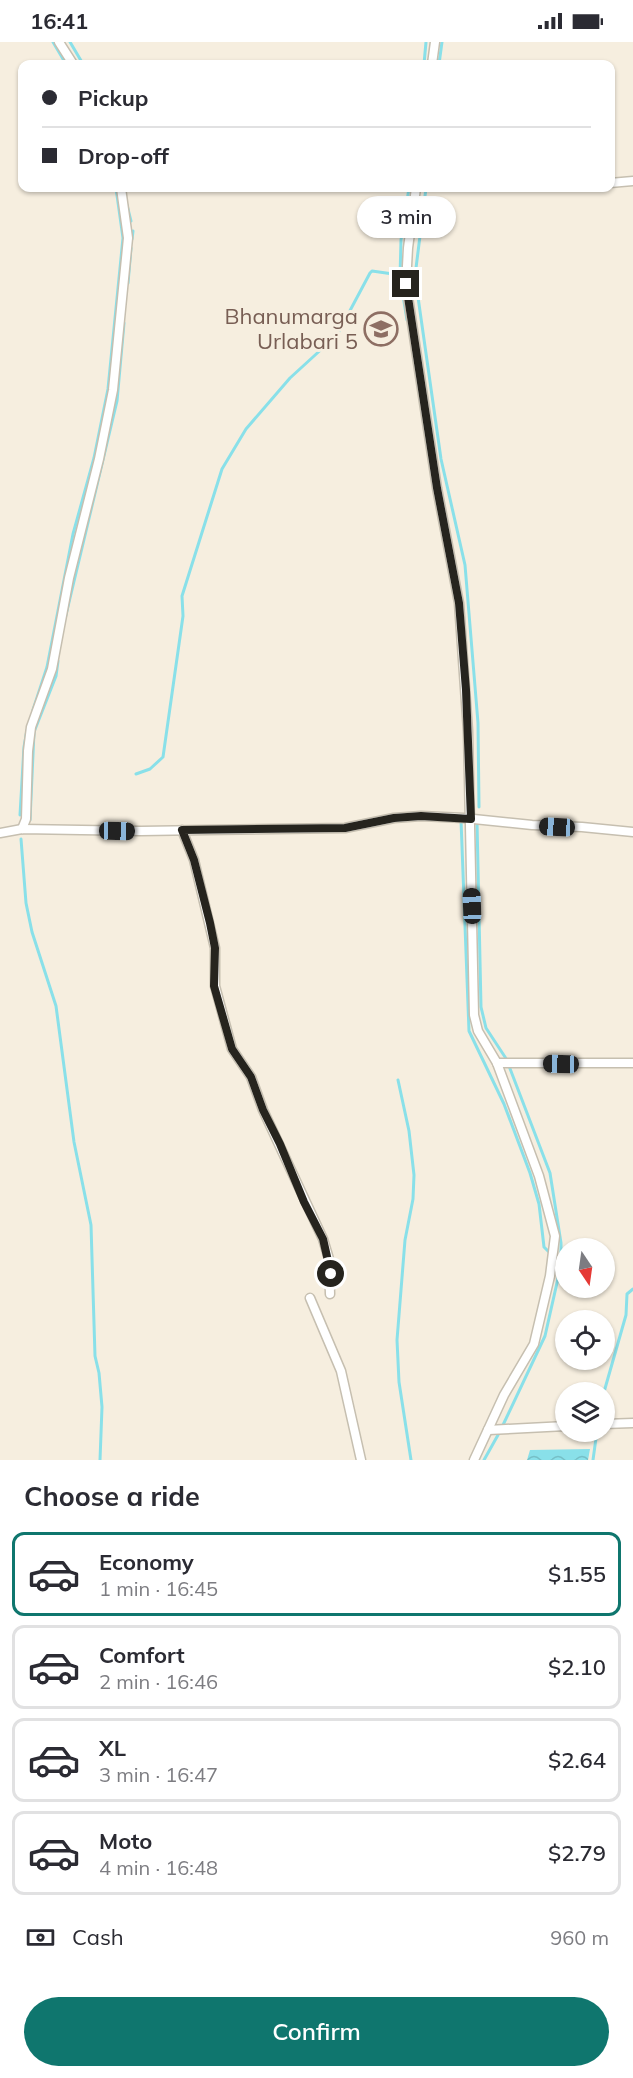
<!DOCTYPE html>
<html lang="en">
<head>
<meta charset="utf-8">
<style>
  body { margin:0; font-family:Mulish,sans-serif; background:#f7f7f7; color:#2b2b33; height:100vh; display:flex; flex-direction:column; font-size:22px; white-space:nowrap }
  * { box-sizing:border-box; margin:0 }
  p { font-size:20px; color:#7c7c81 }
  .icon { flex:none; width:33px; height:33px; fill:none; stroke:currentColor; stroke-width:2; stroke-linecap:round; stroke-linejoin:round }
  .map { position:relative; height:1418px; overflow:hidden }
  .side { display:flex; flex-direction:column; background:#fff; flex:1 }
  .side>* { flex:none }
  .top-card { position:absolute; left:18px; top:18px; width:597px; height:132px; border-radius:12px; box-shadow:0 2px 4px #0004; display:grid; align-content:center; height:132px; padding:0 24px; background:#fff }
  .needle { width:39px; rotate:167deg }
  .buttons { position:absolute; left:555px; top:1196px; display:grid; gap:12px }
  .buttons a { display:grid; place-items:center; width:60px; height:60px; border-radius:50%; background:#fff; box-shadow:0 2px 4px #0004; font-size:30px }
  .end { position:absolute; width:27px; height:27px; margin:-14px; border:8px solid #26241e; background:#fff; box-shadow:0 0 0 3px #fff }
  .from { border-radius:50% }
  .bubble { position:absolute; height:42px; border-radius:21px; background:#fff; box-shadow:0 2px 4px #0004; font-size:20px; font-weight:600; line-height:42px; text-align:center }
  .car { position:absolute; width:18px; height:36px; margin:-18px -9px; border-radius:8px; box-shadow:0 0 4px 2px #0007; background:linear-gradient(#222 24%,#8ab4d8 0 40%,#222 0 76%,#8ab4d8 0 86%,#222 0) }
  .top-card b { display:flex; align-items:center; gap:21px; height:57px; font-size:22px }
  .top-card b+b { border-top:2px solid #e1e1e2 }
  .top-card i { width:15px; height:15px; background:#2b2b33 }
  ul { padding:0; list-style:none }
  li { display:flex; align-items:center; gap:18px; height:84px; margin:0 12px 9px; padding:0 12px; border:3px solid #e1e1e2; border-radius:12px }
  li div { flex:1 }
  li b { display:block; font-size:22px }
  li em { font-style:normal; font-weight:600 }
  li.active { border-color:#0f766e }
  li>.icon { width:54px; height:54px; stroke-width:1.5 }
  h2 { padding:0 24px; font-size:27px; line-height:72px }
  .pay { display:flex; align-items:center; gap:15px; height:66px; padding:0 24px; font-size:22px }
  .pay p { margin-inline-start:auto }
  .action { display:flex; gap:12px; margin-top:auto; padding:12px 24px }
  .action a { flex:1; height:69px; border-radius:36px; background:#0f766e; color:#fff; font-size:24px; font-weight:600; line-height:69px; text-align:center }
  .status { display:flex; justify-content:space-between; align-items:center; height:42px; padding:0 30px; background:#fff; direction:ltr }
  .status svg { height:16px; fill:currentColor }
  .map>svg:first-child { display:block }
  .water { fill:url(#water-waves) }
  .lines { fill:none; stroke-linecap:round; stroke-linejoin:round }
  .stream { stroke:#89e0e9; stroke-width:3 }
  .minor-casing { stroke:#c6bfb0; stroke-width:11 }
  .minor { stroke:#fff; stroke-width:8 }
  .route { stroke:#26241e; stroke-width:8 }
  .labels { text-anchor:middle; dominant-baseline:central; stroke-width:6; stroke-linejoin:round; paint-order:stroke }
  .education-label { font-size:22px; fill:#785e54; stroke:#f6eedf; text-anchor:end }
</style>
</head>
<body>
<div class="status"><b>16:41</b><svg viewBox="0 0 49 12"><path d="M0 12V9h3v3zM5 12V6h3v6zM10 12V3h3v9zM15 12V0h3v12zM26 1h20v11H26zM47 4h2v5h-2z"/></svg></div>
<div class="map">
<svg width="633" height="1418" viewBox="0 0 633 1418">
  <defs>
    <pattern id="water-waves" width="16" height="10" patternUnits="userSpaceOnUse" patternTransform="scale(1.5)"><rect width="16" height="10" fill="#89e0e9"/><path d="M0 5q4-4 8 0t8 0" fill="none" stroke="#76c0c7"/></pattern>
  </defs>
  <rect width="100%" height="100%" fill="#f6eedf"/>
  <!-- water -->
  <polygon class="water" points="590,1407 588,1418 527,1418 530,1408"/>
  <g class="lines">
    <!-- stream -->
    <g class="stream">
      <polyline points="53,0 66,22"/>
      <polyline points="70,0 83,22"/>
      <polyline points="424,22 426,0"/>
      <polyline points="439,22 442,0"/>
      <polyline points="426,146 415,234 441,417 465,523 478,681 479,765"/>
      <polyline points="127,163 131,179"/>
      <polyline points="132,197 133,189"/>
      <polyline points="128,241 131,206"/>
      <polyline points="407,278 400,235 401,198 409,146"/>
      <polyline points="65,577 117,359 124,281"/>
      <polyline points="33,668 47,625 73,492 94,416 108,347 123,196 116,146"/>
      <polyline points="136,732 150,727 163,715 183,574 182,554 222,427 246,387 290,336 337,293 370,231 372,229 400,233"/>
      <polyline points="20,773 24,705 27,688"/>
      <polyline points="30,778 34,690 56,634 58,619"/>
      <polyline points="461,778 469,989 504,1062 530,1131 539,1162 544,1205 550,1211"/>
      <polyline points="477,780 481,965 486,986 507,1018"/>
      <polyline points="21,797 26,861 32,890 56,964 74,1100 91,1183 95,1314 99,1331 102,1365 100,1418"/>
      <polyline points="398,1038 409,1089 414,1133 413,1157 405,1198 397,1298 399,1340 411,1418"/>
      <polyline points="604,1350 626,1273 627,1252 633,1247"/>
      <polyline points="503,1383 545,1294 561,1223 561,1201 550,1131 509,1024"/>
      <polyline points="484,1418 498,1393"/>
      <polyline points="593,1418 597,1389"/>
    </g>
    <defs>
      <g id="minor">
        <polyline points="59,0 73,22"/>
        <polyline points="432,22 435,0"/>
        <polyline points="610,141 633,139"/>
        <polyline points="416,146 408,206 406,242 437,446 459,561 468,689 474,973 478,989 497,1021 539,1134 555,1194 550,1234 534,1302 504,1353 474,1418"/>
        <polyline points="22,787 26,777 28,709 31,685 52,627 69,536 99,417 113,348 128,196 121,146"/>
        <polyline points="182,788 194,818 215,906 215,944 232,1007 251,1035 263,1068 323,1197 329,1217 330,1252"/>
        <polyline points="0,791 22,787 141,789 345,786 394,776 421,774 464,776 532,783 582,785 633,790"/>
        <polyline points="497,1021 633,1021"/>
        <polyline points="310,1256 341,1329 361,1418"/>
        <polyline points="604,1382 633,1381"/>
        <polyline points="488,1388 566,1384"/>
      </g>
    </defs>
    <!-- minor casing -->
    <use href="#minor" class="minor-casing"/>
    <!-- minor -->
    <use href="#minor" class="minor"/>
  </g>
  <g class="lines">
    <!-- route -->
    <polyline class="route" points="331,1232 323,1197 304,1160 280,1102 263,1068 251,1035 232,1007 214,944 215,906 210,881 194,818 182,788 345,786 394,776 421,774 471,777 466,648 459,561 437,446 406,242"/>
  </g>
  <!-- icons -->
  <defs>
    <symbol id="school-ring" viewBox="-11 -11 22 22"><circle r="9.5" fill="#f6eedf" stroke="#8d6e63" stroke-width="1.5"/><path d="M0-5L7-2L0 1L-7-2ZM-4 1L0 2.5L4 1V4Q0 6-4 4Z" fill="#8d6e63"/></symbol>
  </defs>
  <g fill-rule="evenodd">
    <use href="#school-ring" x="362" y="268" width="38" height="38"/>
  </g>
  <g class="labels">
    <!-- education labels -->
    <g class="education-label">
      <text x="358" y="274">Bhanumarga<tspan x="358" dy="25">Urlabari 5</tspan></text>
    </g>
  </g>
</svg>
<div class="buttons">
<a><svg class="needle" viewBox="-14 -14 28 28"><path d="M0-13l5 13h-10z" fill="#e53935"/><path d="M0 13l5-13h-10z" fill="#7c7c81"/></svg></a>
<a><svg class="icon" aria-label="locate" viewBox="0 0 24 24"><circle cx="12" cy="12" r="6"/><path d="M12 2v4M12 18v4M2 12h4M18 12h4"/></svg></a>
<a><svg class="icon" aria-label="layers" viewBox="0 0 24 24"><path d="M12 4l9 5-9 5-9-5zM3 14l9 5 9-5"/></svg></a>
</div>
<i class="end from" style="left:331px;top:1232px"></i>
<i class="end" style="left:406px;top:242px"></i>
<div class="bubble" style="left:357px;top:154px;width:99px">3 min</div>
<i class="car" style="left:557px;top:785px;rotate:273deg"></i>
<i class="car" style="left:117px;top:789px;rotate:91deg"></i>
<i class="car" style="left:472px;top:864px;rotate:358deg"></i>
<i class="car" style="left:561px;top:1022px;rotate:271deg"></i>
<div class="top-card">
<b><i class="from"></i>Pickup</b>
<b><i></i>Drop-off</b>
</div>
</div>
<section class="side">
<h2>Choose a ride</h2>
<ul>
<li class="active"><svg class="icon" aria-label="car" viewBox="0 0 24 24"><path d="M5 17H2v-5l4-1 3-4h7l3 4 3 1v5h-3M9 17h6M6 11h13"/><circle cx="7" cy="17" r="2"/><circle cx="17" cy="17" r="2"/></svg><div><b>Economy</b><p>1 min · 16:45</p></div><em>$1.55</em></li>
<li><svg class="icon" aria-label="car" viewBox="0 0 24 24"><path d="M5 17H2v-5l4-1 3-4h7l3 4 3 1v5h-3M9 17h6M6 11h13"/><circle cx="7" cy="17" r="2"/><circle cx="17" cy="17" r="2"/></svg><div><b>Comfort</b><p>2 min · 16:46</p></div><em>$2.10</em></li>
<li><svg class="icon" aria-label="car" viewBox="0 0 24 24"><path d="M5 17H2v-5l4-1 3-4h7l3 4 3 1v5h-3M9 17h6M6 11h13"/><circle cx="7" cy="17" r="2"/><circle cx="17" cy="17" r="2"/></svg><div><b>XL</b><p>3 min · 16:47</p></div><em>$2.64</em></li>
<li><svg class="icon" aria-label="car" viewBox="0 0 24 24"><path d="M5 17H2v-5l4-1 3-4h7l3 4 3 1v5h-3M9 17h6M6 11h13"/><circle cx="7" cy="17" r="2"/><circle cx="17" cy="17" r="2"/></svg><div><b>Moto</b><p>4 min · 16:48</p></div><em>$2.79</em></li>
</ul>
<div class="pay"><svg class="icon" aria-label="cash" viewBox="0 0 24 24"><path d="M3 7h18v10H3z"/><circle cx="12" cy="12" r="2"/></svg>Cash<p>960 m</p></div>
<div class="action"><a>Confirm</a></div>
</section>
</body>
</html>
